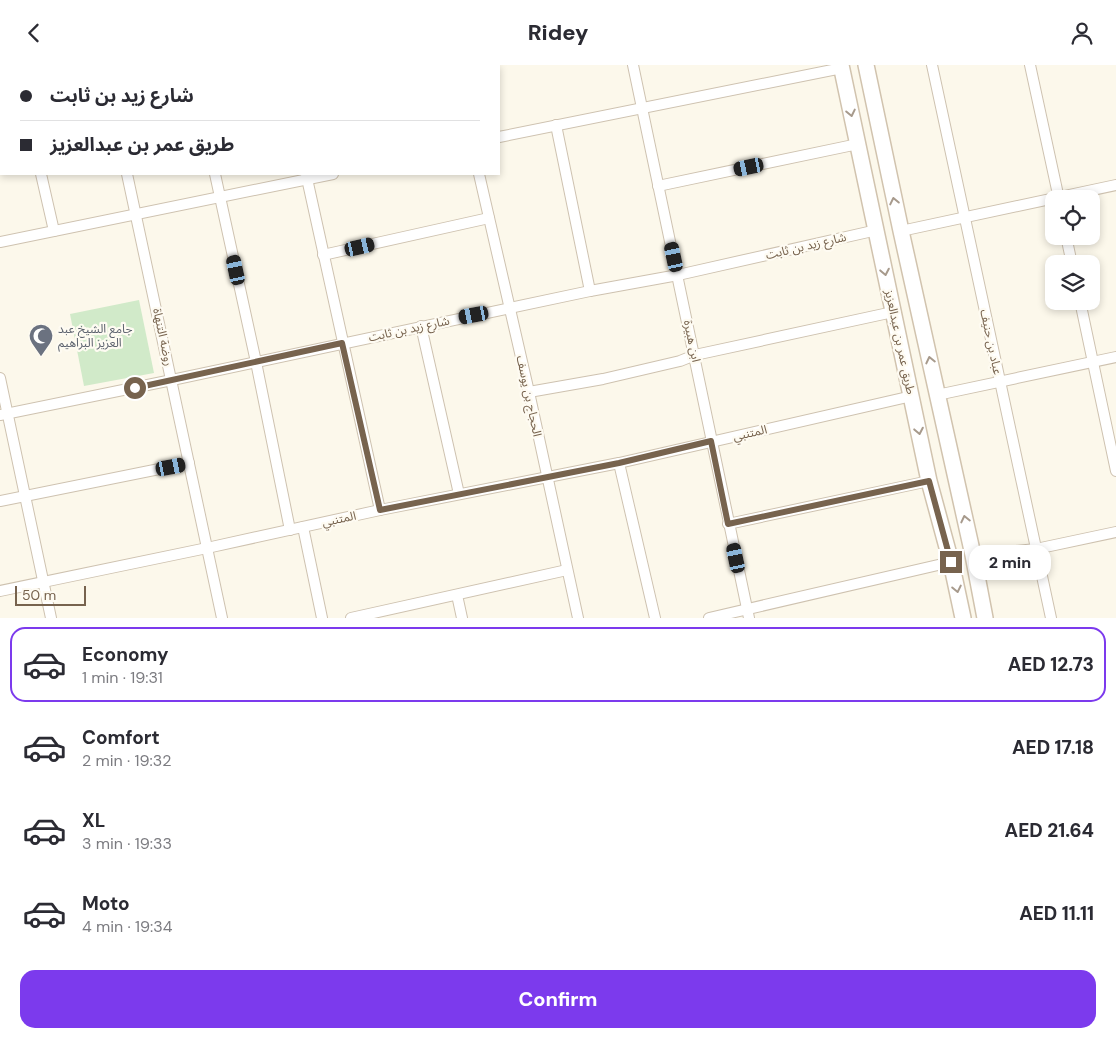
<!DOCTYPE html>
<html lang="en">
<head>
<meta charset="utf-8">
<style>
  body { margin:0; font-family:"DM Sans","Noto Sans Arabic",sans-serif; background:#f2f2f3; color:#2b2b33; height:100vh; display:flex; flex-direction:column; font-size:19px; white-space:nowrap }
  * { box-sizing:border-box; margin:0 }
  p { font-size:16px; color:#7c7c81 }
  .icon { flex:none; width:28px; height:28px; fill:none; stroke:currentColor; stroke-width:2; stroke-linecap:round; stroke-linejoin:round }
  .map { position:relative; height:553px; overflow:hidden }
  .sheet { display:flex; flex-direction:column; background:#fff; flex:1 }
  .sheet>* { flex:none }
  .banner { position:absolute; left:0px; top:0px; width:500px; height:110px; box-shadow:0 2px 8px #0003; display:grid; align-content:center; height:110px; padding:0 20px; background:#fff }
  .fabs { position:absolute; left:1045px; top:125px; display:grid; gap:10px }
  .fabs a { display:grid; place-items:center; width:55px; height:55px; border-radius:10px; background:#fff; box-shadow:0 2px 8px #0003; font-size:25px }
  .scale { position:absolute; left:15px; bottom:12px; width:71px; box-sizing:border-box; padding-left:5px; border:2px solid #77634e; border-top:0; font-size:14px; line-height:18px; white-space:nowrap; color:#77634e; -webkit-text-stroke:4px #fefbf2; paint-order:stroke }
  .end { position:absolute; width:22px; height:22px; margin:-11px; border:6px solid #77634e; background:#fff; box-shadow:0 0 0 2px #fff }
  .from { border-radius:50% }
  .bubble { position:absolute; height:35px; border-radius:15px; background:#fff; box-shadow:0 2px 8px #0003; font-size:16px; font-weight:800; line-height:35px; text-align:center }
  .car { position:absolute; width:15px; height:30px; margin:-15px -8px; border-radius:6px; box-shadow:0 0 4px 1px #0007; background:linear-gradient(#222 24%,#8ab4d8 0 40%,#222 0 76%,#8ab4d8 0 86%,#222 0) }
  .banner b { display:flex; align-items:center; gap:18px; height:48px; font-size:19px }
  .banner b+b { border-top:1px solid #e1e1e2 }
  .banner i { width:12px; height:12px; background:#2b2b33 }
  ul { padding:9px 0 0; list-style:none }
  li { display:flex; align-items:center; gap:15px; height:75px; margin:0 10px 8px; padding:0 10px; border:2px solid transparent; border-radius:15px }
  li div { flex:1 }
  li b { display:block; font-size:19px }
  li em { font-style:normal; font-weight:800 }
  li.selected { border-color:#7c3aed }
  li>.icon { width:45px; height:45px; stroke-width:1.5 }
  .cta { display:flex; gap:10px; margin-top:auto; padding:10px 20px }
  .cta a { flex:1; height:58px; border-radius:15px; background:#7c3aed; color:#fff; font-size:20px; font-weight:800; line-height:58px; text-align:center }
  header { display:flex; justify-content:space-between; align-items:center; height:65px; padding:0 20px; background:#fff; font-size:22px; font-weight:800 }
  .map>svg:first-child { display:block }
  .green { fill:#d1eac9 }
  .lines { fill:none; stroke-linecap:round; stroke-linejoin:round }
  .minor-casing { stroke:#cec2b0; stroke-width:12 }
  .secondary-casing { stroke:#d1c3ae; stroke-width:18 }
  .minor { stroke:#fff; stroke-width:10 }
  .secondary { stroke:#fff; stroke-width:15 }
  .oneway { stroke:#a79a8c }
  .route { stroke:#77634e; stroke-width:6 }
  .labels { text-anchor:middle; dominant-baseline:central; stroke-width:4.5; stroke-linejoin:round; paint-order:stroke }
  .street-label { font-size:12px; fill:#77634e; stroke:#fefbf2 }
  .worship-label { font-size:12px; fill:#5b616d; stroke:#fefbf2; text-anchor:start }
</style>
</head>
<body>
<header><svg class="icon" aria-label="back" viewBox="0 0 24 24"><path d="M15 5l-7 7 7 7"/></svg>Ridey<svg class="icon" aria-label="person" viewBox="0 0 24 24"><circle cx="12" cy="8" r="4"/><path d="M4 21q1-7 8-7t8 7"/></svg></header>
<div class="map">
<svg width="1116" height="553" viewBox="0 0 1116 553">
  <rect width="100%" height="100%" fill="#fcf8eb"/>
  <!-- green -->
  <polygon class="green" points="139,235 154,308 84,321 70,249"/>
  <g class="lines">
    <defs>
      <g id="minor">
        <polyline points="17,0 17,1"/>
        <polyline points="104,0 104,1"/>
        <polyline points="191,0 191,1"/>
        <polyline points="283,0 283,1"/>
        <polyline points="366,0 366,1"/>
        <polyline points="455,0 455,1"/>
        <polyline points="633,0 749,553"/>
        <polyline points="932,0 1051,553"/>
        <polyline points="1030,0 1059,134"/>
        <polyline points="0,1 8,0"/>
        <polyline points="556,60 590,226"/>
        <polyline points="499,72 842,3"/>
        <polyline points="41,109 54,166"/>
        <polyline points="127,109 222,553"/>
        <polyline points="215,109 256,297 290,465"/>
        <polyline points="306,109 380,445"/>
        <polyline points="479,109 529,327 578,553"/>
        <polyline points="658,121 858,79"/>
        <polyline points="901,166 1116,120"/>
        <polyline points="1066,171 1072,199"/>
        <polyline points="0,177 333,109"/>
        <polyline points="323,190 489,153"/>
        <polyline points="1080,236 1116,406"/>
        <polyline points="421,261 459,429"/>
        <polyline points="0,313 51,553"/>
        <polyline points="529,327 603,314 680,296 695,290 893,247"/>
        <polyline points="937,330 1116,292"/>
        <polyline points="0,350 172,315 590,226 678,210 877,165"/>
        <polyline points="619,398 655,553"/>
        <polyline points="0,436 189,398"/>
        <polyline points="728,459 929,416"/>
        <polyline points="303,462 322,553"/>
        <polyline points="973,490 1036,484 1116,467"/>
        <polyline points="0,526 207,483 380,445 619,398 912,331"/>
        <polyline points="457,530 462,553"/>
        <polyline points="351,553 567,505"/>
        <polyline points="709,553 951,497"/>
      </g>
      <g id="secondary">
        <polyline points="841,0 929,416 951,497 963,553"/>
        <polyline points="866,0 901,166 973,490 985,553"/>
      </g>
    </defs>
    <!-- minor casing -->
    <use href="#minor" class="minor-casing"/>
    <!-- secondary casing -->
    <use href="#secondary" class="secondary-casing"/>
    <!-- minor -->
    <use href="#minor" class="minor"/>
    <!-- secondary -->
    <use href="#secondary" class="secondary"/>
  </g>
  <!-- one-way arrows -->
  <defs><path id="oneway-chevron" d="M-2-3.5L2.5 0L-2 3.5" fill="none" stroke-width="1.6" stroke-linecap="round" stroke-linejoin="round" transform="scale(1.25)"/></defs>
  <g class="oneway">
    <use href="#oneway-chevron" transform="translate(851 48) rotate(78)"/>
    <use href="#oneway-chevron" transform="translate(894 136) rotate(-102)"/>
    <use href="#oneway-chevron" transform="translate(885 207) rotate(79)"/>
    <use href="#oneway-chevron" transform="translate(930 295) rotate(-103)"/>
    <use href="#oneway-chevron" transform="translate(919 366) rotate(79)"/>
    <use href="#oneway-chevron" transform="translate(965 454) rotate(-103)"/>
    <use href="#oneway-chevron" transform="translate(957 524) rotate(78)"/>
  </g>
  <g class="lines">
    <!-- route -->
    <polyline class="route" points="135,323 342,278 380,445 619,398 711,376 728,459 929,416 951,497"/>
  </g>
  <!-- icons -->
  <defs>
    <symbol id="mosque-pin" viewBox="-11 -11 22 30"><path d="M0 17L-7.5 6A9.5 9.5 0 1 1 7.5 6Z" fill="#6b7280" stroke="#fefbf2"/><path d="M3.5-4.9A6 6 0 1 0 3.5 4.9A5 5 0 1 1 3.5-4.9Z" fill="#fff"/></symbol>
  </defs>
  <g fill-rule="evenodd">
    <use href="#mosque-pin" x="27" y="257" width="28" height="38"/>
  </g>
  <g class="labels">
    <!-- street labels -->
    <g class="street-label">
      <text transform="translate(806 181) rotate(-13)">شارع زيد بن ثابت</text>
      <text transform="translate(409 264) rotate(-12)">شارع زيد بن ثابت</text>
      <text transform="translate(163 272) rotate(78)">روضة التنهاة</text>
      <text transform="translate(692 276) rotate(78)">ابن هبيرة</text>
      <text transform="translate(900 277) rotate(78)">طريق عمر بن عبدالعزيز</text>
      <text transform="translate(991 277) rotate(78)">عباد بن حنيف</text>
      <text transform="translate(529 331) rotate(78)">الحجاج بن يوسف</text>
      <text transform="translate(750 368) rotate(-13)">المتنبي</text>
      <text transform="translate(339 454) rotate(-12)">المتنبي</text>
    </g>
    <!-- worship labels -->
    <g class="worship-label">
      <text x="58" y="264">جامع الشيخ عبد<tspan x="58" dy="14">العزيز البراهيم</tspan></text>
    </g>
  </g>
</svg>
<div class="fabs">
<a><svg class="icon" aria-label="locate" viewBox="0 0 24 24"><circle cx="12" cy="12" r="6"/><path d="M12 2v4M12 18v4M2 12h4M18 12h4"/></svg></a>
<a><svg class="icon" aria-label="layers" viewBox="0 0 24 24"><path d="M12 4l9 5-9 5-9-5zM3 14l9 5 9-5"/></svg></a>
</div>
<div class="scale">50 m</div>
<i class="end from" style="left:135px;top:323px"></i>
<i class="end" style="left:951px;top:497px"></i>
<div class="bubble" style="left:969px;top:480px;width:82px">2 min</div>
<i class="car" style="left:749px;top:102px;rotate:258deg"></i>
<i class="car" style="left:360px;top:182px;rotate:77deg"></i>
<i class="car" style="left:674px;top:192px;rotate:348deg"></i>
<i class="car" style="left:236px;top:205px;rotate:348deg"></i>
<i class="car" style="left:474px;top:250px;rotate:259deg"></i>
<i class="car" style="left:171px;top:402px;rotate:79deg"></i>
<i class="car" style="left:736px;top:493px;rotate:348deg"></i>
<div class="banner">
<b><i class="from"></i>شارع زيد بن ثابت</b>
<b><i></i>طريق عمر بن عبدالعزيز</b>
</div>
</div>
<section class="sheet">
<ul>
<li class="selected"><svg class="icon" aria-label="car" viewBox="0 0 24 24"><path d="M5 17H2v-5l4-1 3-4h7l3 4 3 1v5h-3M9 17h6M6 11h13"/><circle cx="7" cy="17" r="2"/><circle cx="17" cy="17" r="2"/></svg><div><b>Economy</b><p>1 min · 19:31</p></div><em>AED 12.73</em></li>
<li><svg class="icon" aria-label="car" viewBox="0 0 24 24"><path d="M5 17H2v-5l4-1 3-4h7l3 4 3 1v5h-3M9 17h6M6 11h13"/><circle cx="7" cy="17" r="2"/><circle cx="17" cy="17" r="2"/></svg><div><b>Comfort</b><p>2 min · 19:32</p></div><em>AED 17.18</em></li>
<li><svg class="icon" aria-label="car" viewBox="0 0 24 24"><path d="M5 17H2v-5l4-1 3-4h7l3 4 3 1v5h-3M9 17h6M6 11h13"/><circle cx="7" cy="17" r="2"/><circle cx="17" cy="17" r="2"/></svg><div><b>XL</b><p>3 min · 19:33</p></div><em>AED 21.64</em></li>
<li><svg class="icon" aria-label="car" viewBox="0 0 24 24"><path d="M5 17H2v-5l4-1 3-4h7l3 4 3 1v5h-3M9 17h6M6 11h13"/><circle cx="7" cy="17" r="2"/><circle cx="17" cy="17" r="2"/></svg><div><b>Moto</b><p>4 min · 19:34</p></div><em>AED 11.11</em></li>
</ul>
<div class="cta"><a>Confirm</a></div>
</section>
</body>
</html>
